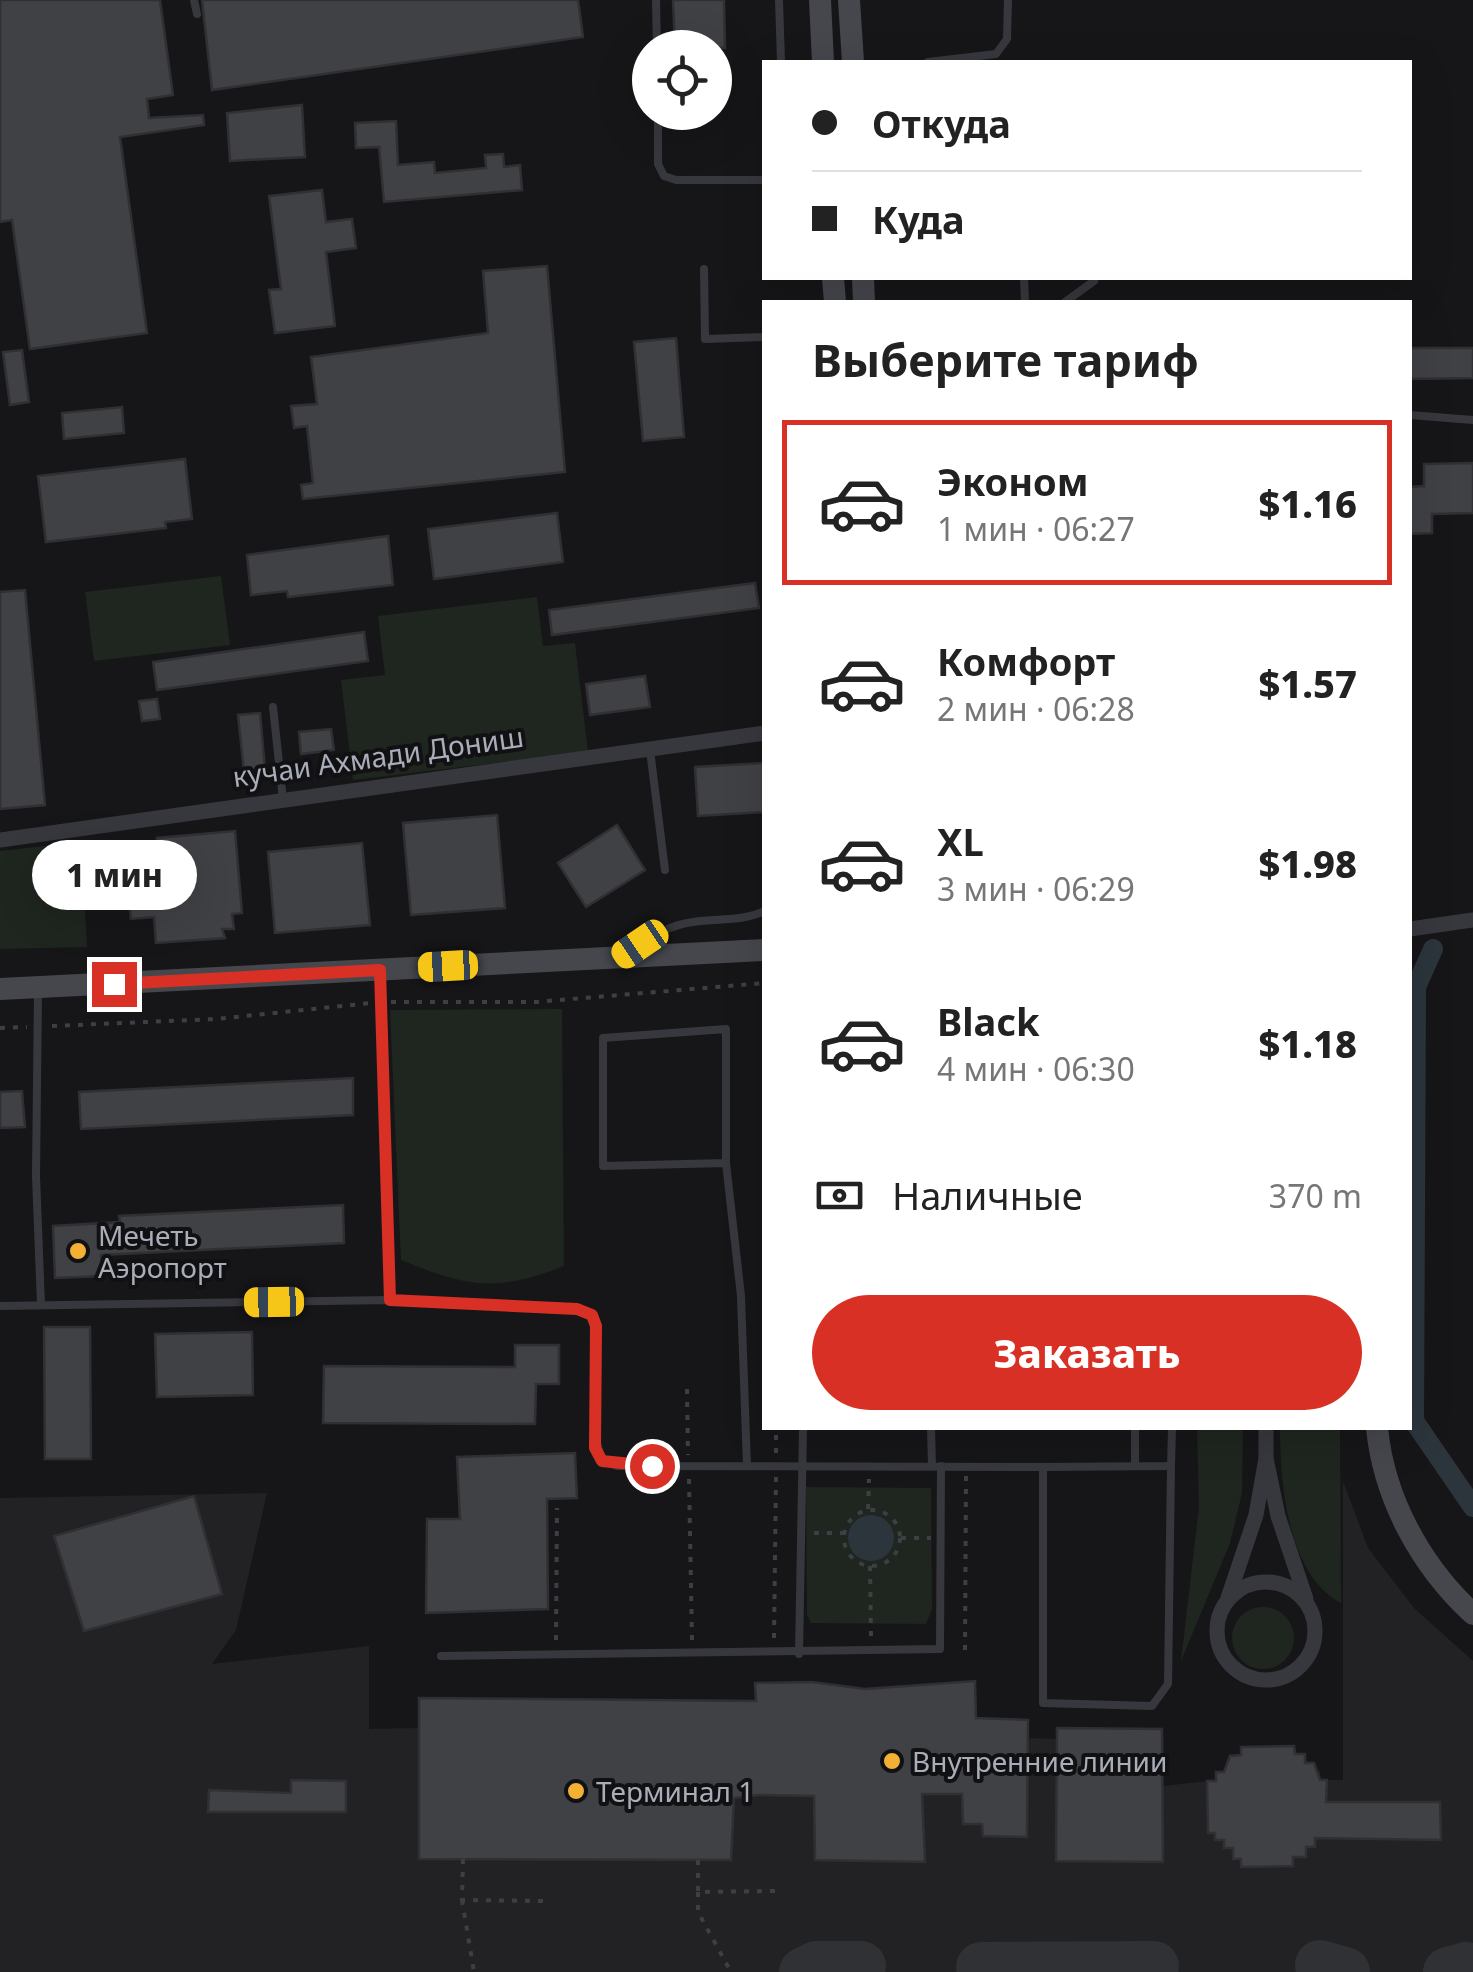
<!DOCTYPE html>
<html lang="ru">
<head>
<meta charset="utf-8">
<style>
  body { margin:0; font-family:"Noto Sans",sans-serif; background:#f6f6f6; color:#222; height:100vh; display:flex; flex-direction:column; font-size:38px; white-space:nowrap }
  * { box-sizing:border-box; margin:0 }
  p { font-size:32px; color:#767676 }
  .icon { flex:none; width:55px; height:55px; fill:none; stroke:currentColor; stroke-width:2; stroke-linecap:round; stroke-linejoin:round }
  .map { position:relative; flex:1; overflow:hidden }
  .side { position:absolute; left:762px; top:300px; width:650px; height:1130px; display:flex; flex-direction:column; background:#fff; border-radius:0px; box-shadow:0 10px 40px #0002 }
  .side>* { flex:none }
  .hud { position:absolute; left:762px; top:60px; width:650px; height:220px; border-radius:0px; box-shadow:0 10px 40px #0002; display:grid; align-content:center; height:220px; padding:0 50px; background:#fff }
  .tools { position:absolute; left:632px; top:30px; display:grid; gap:20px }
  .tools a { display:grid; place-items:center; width:100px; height:100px; border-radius:50%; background:#fff; box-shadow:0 10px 40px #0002; font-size:50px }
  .end { position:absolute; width:45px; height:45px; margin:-22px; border:12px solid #d93025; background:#fff; box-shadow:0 0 0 5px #fff }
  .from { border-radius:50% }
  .bubble { position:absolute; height:70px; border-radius:35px; background:#fff; box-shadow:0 10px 40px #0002; font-size:32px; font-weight:800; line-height:70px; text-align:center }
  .car { position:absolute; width:30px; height:60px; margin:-30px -15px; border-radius:12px; box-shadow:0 0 8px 2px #0007; background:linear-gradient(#f5c518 24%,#345 0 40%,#f5c518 0 76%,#345 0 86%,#f5c518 0) }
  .hud b { display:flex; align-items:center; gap:35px; height:95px; font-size:38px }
  .hud b+b { border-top:2px solid #e0e0e0 }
  .hud i { width:25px; height:25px; background:#222 }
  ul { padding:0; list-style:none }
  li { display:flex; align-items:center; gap:30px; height:165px; margin:0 20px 15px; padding:0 30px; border:5px solid transparent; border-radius:0px }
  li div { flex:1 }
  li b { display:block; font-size:38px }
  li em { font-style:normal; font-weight:800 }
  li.current { border-color:#d93025 }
  li>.icon { width:90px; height:90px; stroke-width:1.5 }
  h2 { padding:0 50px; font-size:45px; line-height:120px }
  .pay { display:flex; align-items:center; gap:25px; height:110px; padding:0 50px; font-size:38px }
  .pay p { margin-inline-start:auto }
  .button { display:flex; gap:20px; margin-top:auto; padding:20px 50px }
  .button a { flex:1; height:115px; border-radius:60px; background:#d93025; color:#fff; font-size:40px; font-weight:800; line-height:115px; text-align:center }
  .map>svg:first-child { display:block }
  .built { fill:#222225 }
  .green { fill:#1e261f }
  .water { fill:#2c353c }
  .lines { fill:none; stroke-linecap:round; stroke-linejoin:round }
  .canal { stroke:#2c353c; stroke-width:20 }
  .taxiway { stroke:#303135; stroke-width:50 }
  .building { fill:#404145; stroke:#303034; stroke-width:2.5 }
  .path { stroke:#3d3f44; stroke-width:4; stroke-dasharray:5 8; stroke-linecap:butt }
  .lane { stroke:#37383d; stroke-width:8 }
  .street { stroke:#37383d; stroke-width:15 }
  .secondary { stroke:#45474d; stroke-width:22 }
  .route { stroke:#d93025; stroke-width:12 }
  .poi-dot { fill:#f2b134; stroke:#111113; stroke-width:4 }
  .labels { text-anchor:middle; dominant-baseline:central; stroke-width:8; stroke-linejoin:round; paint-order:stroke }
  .street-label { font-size:28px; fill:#a8adb8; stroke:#111113 }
  .poi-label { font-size:28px; fill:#a8adb8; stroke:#111113; text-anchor:start }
</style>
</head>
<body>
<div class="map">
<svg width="1473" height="1972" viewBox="0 0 1473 1972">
  <rect width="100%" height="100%" fill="#161618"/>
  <!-- built -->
  <polygon class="built" points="1343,1481 1368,1548 1414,1608 1473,1661 1473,1972 0,1972 0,1498 267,1493 236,1630 212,1664 369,1646 369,1729 419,1728 419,1698 736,1701 756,1728 755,1683 812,1682 865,1689 975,1681 976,1718 1028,1720 1028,1738 1057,1739 1057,1728 1162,1729 1163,1786 1216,1780 1216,1772 1224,1772 1230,1756 1241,1755 1241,1747 1294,1746 1295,1754 1305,1754 1305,1763 1314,1763 1314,1771 1320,1771 1321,1780 1343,1780"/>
  <!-- green -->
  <g class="green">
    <polygon points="221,576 230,645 94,661 85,592"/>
    <polygon points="537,597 543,646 575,643 588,752 353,780 341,680 385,675 378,616"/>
    <polygon points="81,842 87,947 0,949 0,851"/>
    <path d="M 562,1009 L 564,1266 C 495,1293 467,1287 401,1260 L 390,1010 Z"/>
    <polygon points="1197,1428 1243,1428 1242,1493 1230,1543 1181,1661 1199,1507"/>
    <path d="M 1280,1428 L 1340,1428 L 1341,1603 C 1287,1575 1280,1482 1280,1428 Z"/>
    <polygon points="806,1487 931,1488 932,1609 926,1624 811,1623 807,1615"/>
    <circle cx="1263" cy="1638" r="31"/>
  </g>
  <!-- water -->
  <circle class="water" cx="871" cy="1538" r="23"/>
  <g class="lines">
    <!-- canal -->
    <polyline class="canal" points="1433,949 1416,987 1414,1421 1473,1507"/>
    <!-- taxiway -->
    <g class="taxiway">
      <polyline points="1320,1965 1345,1972"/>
      <polyline points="981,1967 1154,1966"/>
      <polyline points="804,1972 816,1966 861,1966"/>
      <polyline points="1448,1972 1466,1967"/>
    </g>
  </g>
  <!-- building -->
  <g class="building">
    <polygon points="0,0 160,0 173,95 147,99 149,118 203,115 204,125 120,137 147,333 30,349 12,220 0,222"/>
    <polygon points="202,0 578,0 583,37 212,90"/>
    <polygon points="673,0 724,0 725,48 675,48"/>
    <polygon points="302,105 305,157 230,161 227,113"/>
    <polygon points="396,121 398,165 434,162 435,173 486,168 485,155 503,154 504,167 520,165 522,190 384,202 379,147 356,148 355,123"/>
    <polygon points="322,190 326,222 352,219 356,248 326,252 335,326 275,333 269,290 281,289 269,196"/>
    <polygon points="547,266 565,472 303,499 301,485 313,483 307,426 294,428 291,406 317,404 311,357 488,333 483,271"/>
    <polygon points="676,338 684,437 643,441 634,342"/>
    <polygon points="1410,348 1473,348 1473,378 1410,379"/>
    <polygon points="22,350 29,402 10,405 3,352"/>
    <polygon points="122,407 124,433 64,439 62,413"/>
    <polygon points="185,459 192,519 165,522 166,528 46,542 38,476"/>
    <polygon points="1473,463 1473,513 1432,514 1432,533 1410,534 1410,487 1424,486 1424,464"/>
    <polygon points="557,513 563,562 434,579 428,529"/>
    <polygon points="388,536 393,585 288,597 287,591 251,595 247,555"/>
    <polygon points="755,583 759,608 552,635 549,610"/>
    <polygon points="25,590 45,805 0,809 0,592"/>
    <polygon points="364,632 368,661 157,690 153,662"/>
    <polygon points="645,676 650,707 590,715 586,684"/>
    <polygon points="157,699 160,719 142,721 139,701"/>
    <polygon points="260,713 265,769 244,771 238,715"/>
    <polygon points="331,729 334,750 301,754 299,732"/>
    <polygon points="765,763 765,812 698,816 695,767"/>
    <polygon points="497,815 505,908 411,915 403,823"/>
    <polygon points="617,825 645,870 586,907 558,863"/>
    <polygon points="235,831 242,913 232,914 234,929 222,929 225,938 156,943 154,917 131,919 129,897 146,896 144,876 160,874 157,838"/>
    <polygon points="362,843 370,925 275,933 268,852"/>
    <polygon points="353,1078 353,1115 81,1129 79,1092"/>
    <polygon points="22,1091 25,1127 0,1128 0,1092"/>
    <polygon points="343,1205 344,1243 101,1255 102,1276 55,1278 53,1226 120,1222 119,1216"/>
    <polygon points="44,1327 90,1327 91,1459 45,1459"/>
    <polygon points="252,1332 253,1395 157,1397 155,1334"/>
    <polygon points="515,1345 559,1345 559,1384 536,1384 535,1424 323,1423 324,1366 515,1367"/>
    <polygon points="575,1453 577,1498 547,1499 548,1609 426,1613 427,1519 460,1519 457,1457"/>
    <polygon points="194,1496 222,1594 84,1631 54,1536"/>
    <polygon points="975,1681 976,1718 1028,1720 1027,1837 983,1836 982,1824 963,1824 962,1794 922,1794 925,1862 815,1860 814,1796 758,1795 734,1798 731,1860 419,1859 419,1698 756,1701 755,1683 812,1682 865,1689"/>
    <polygon points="1057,1728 1162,1729 1163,1862 1056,1861"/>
    <polygon points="1294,1746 1295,1754 1305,1754 1305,1763 1314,1763 1320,1780 1327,1780 1326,1802 1440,1802 1441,1840 1315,1838 1315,1847 1306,1847 1306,1857 1293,1857 1293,1866 1241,1867 1241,1859 1233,1859 1233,1848 1224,1848 1224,1840 1215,1840 1215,1833 1208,1833 1207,1781 1216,1781 1216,1772 1224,1772 1230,1756 1241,1755 1241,1747"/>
    <polygon points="291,1780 346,1781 346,1812 208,1812 209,1790 291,1793"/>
  </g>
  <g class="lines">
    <!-- path -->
    <g class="path">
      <polyline points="391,1002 535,1002 765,983"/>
      <polyline points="52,1026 216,1019 371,1003"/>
      <polyline points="0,1028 27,1027"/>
      <polyline points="687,1389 688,1455"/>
      <polyline points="776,1453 776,1428"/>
      <polyline points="689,1479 692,1640"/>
      <polyline points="868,1509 869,1479"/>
      <circle cx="872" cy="1538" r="28"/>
      <polyline points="814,1533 844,1533"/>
      <polyline points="901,1538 931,1538"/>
      <polyline points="870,1566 871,1636"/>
      <polyline points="774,1638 776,1477"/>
      <polyline points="556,1640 557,1508"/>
      <polyline points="965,1650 966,1476"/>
      <polyline points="463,1859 462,1900 543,1901"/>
      <polyline points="698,1860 698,1892 779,1891"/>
      <polyline points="698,1892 698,1912 731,1972"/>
      <polyline points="462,1900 474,1972"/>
    </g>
    <!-- lane -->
    <g class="lane">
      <polyline points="194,0 197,14"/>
      <polyline points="656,0 657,48"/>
      <polyline points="779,0 781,62"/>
      <polyline points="928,62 996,54 1007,39 1008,0"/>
      <polyline points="658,112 658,164 664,176 676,180 765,180"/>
      <polyline points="704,269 705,339 765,337"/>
      <polyline points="1024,278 1025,302"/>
      <polyline points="1065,302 1094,281"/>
      <polyline points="1410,415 1473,420"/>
      <polyline points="273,707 283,800"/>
      <polyline points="650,750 665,870"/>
      <path d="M 633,949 C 652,936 670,925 693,922 C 719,918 741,922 765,911"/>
      <polyline points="380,975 390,1300"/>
      <polyline points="38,992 36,1176 41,1305"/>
      <polyline points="726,1163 603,1166 603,1038 726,1029 726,1163 741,1296 747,1466"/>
      <polyline points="0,1306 390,1300 577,1309 592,1315 596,1325 594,1432 602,1461 617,1466 1043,1467 1043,1703 1152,1706 1168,1684 1171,1466"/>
      <polyline points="931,1428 932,1466"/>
      <polyline points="1135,1428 1135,1466"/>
      <polyline points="1043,1467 1171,1466 1172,1428"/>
      <polyline points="799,1654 803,1428"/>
      <polyline points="441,1656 940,1649 941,1466"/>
    </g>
    <!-- street -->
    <g class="street">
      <polyline points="0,840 765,733"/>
      <polyline points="1410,929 1473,920"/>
      <polyline points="1266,1458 1266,1428"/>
      <circle cx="1266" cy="1631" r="49"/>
      <polyline points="1228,1598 1256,1515 1266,1458 1278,1516 1306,1599"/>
    </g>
    <!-- secondary -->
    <g class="secondary">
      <polyline points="820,0 823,62"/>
      <polyline points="849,0 853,62"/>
      <polyline points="833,278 835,302"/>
      <polyline points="863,278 864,302"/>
      <polyline points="0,989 765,950"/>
      <path d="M 1377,1428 C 1384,1499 1421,1566 1473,1614"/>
    </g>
  </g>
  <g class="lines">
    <!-- route -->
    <polyline class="route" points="114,984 380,970 390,1300 577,1309 592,1315 596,1326 595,1448 602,1461 652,1466"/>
  </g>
  <!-- markers -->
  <g class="poi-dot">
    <circle cx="78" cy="1251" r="10"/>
    <circle cx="892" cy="1761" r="10"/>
    <circle cx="576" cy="1791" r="10"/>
  </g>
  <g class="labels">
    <!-- street labels -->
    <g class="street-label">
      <text transform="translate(378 756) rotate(-8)">кучаи Ахмади Дониш</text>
    </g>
    <!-- poi labels -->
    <g class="poi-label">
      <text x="98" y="1235">Мечеть<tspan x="98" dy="32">Аэропорт</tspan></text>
      <text x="912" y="1761">Внутренние линии</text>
      <text x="596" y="1791">Терминал 1</text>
    </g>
  </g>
</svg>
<div class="tools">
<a><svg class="icon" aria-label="locate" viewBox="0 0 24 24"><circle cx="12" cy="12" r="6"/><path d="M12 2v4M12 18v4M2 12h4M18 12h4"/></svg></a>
</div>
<i class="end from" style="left:652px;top:1466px"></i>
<i class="end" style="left:114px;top:984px"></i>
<div class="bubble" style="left:32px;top:840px;width:165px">1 мин</div>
<i class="car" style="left:640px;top:944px;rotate:236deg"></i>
<i class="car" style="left:448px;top:966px;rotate:267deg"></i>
<i class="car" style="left:274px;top:1302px;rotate:269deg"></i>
<div class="hud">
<b><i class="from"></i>Откуда</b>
<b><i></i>Куда</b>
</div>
<section class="side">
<h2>Выберите тариф</h2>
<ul>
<li class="current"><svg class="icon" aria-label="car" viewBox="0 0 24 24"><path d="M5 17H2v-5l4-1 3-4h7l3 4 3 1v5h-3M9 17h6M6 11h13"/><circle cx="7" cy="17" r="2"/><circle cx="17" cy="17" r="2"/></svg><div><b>Эконом</b><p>1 мин · 06:27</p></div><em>$1.16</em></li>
<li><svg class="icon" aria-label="car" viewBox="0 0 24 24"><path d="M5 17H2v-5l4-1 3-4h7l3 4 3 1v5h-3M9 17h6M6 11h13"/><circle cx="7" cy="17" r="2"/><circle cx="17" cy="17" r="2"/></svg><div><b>Комфорт</b><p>2 мин · 06:28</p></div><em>$1.57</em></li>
<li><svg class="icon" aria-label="car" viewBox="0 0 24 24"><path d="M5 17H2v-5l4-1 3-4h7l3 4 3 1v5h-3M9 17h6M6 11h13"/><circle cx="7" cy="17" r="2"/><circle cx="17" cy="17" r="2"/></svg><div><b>XL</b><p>3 мин · 06:29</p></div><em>$1.98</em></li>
<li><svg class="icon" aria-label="car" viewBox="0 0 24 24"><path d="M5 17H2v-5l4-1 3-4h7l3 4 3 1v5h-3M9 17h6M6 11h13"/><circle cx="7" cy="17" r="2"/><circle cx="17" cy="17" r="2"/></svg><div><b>Black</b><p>4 мин · 06:30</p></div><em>$1.18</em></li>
</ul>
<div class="pay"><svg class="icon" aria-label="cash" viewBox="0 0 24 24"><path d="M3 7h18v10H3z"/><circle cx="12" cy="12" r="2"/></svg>Наличные<p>370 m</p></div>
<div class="button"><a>Заказать</a></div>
</section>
</div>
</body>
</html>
